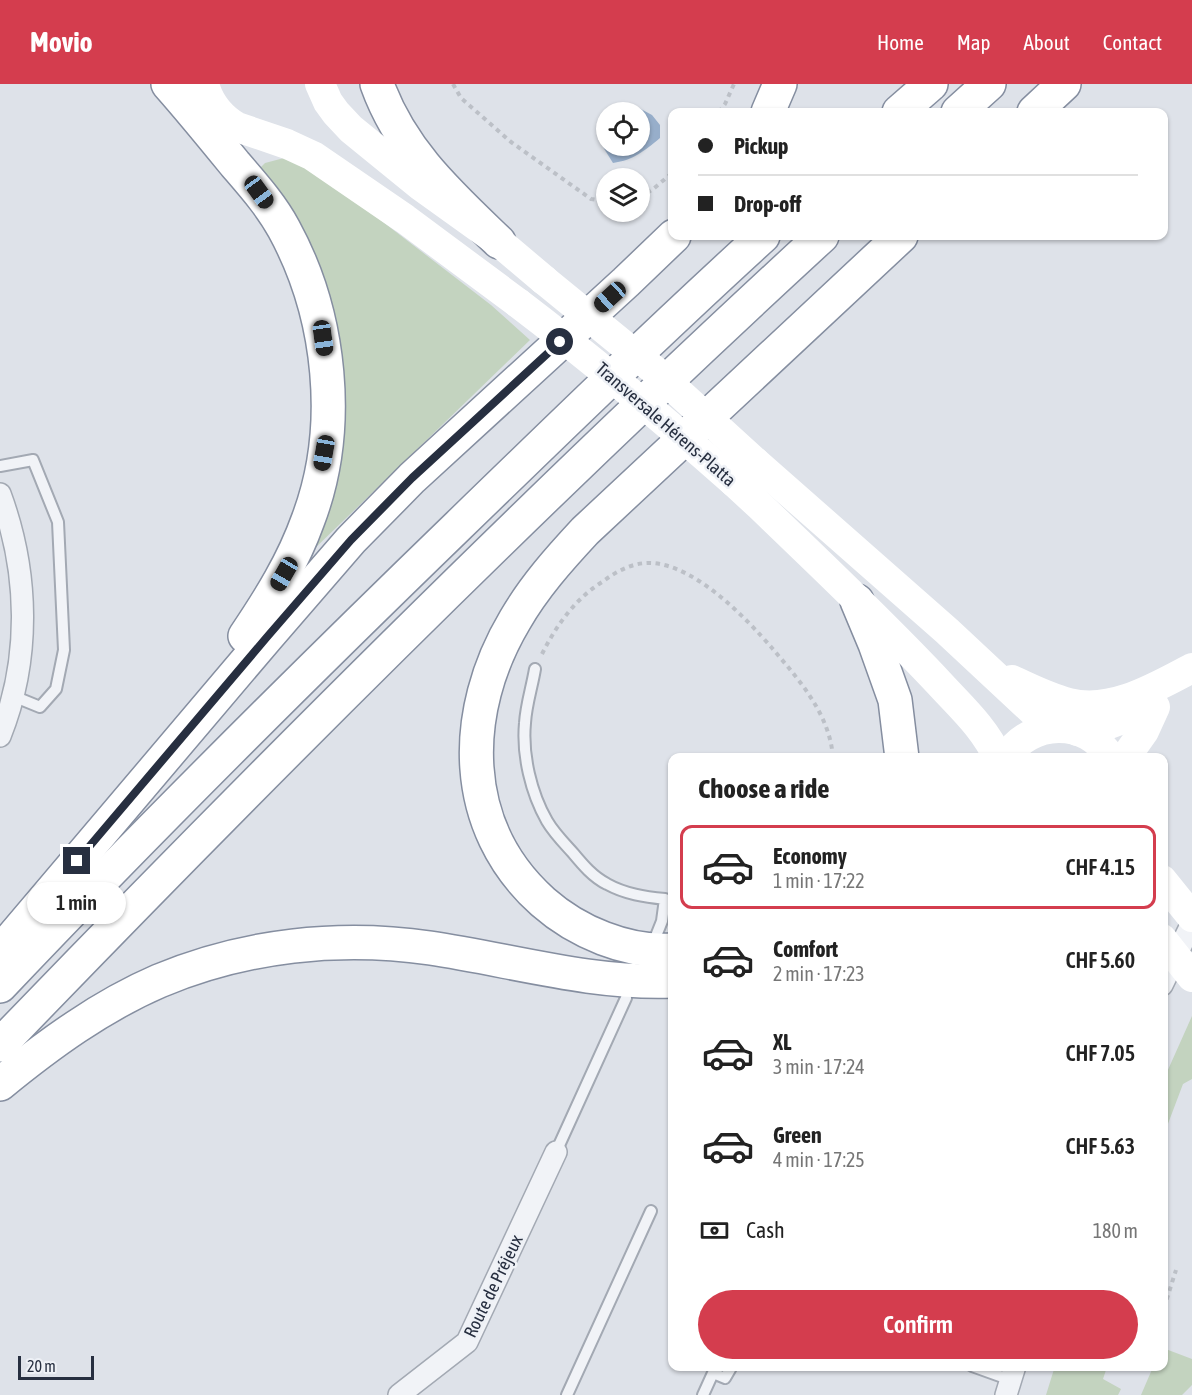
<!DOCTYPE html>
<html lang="en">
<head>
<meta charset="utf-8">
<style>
  body { margin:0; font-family:"Asap Condensed",sans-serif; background:#f2f2f2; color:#222; height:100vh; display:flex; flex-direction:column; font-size:22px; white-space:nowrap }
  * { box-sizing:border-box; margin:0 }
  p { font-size:20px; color:#767676 }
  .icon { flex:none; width:33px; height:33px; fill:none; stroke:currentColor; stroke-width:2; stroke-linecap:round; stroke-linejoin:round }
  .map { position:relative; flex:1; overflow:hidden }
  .drawer { position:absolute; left:668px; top:669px; width:500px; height:618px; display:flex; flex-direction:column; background:#fff; border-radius:12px; box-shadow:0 2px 4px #0004 }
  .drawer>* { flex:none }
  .hud { position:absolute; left:668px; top:24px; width:500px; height:132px; border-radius:12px; box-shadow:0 2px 4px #0004; display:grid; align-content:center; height:132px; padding:0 30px; background:#fff }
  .fabs { position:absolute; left:596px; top:18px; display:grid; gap:12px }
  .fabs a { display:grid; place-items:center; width:54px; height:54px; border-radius:50%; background:#fff; box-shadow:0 2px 4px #0004; font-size:30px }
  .scale { position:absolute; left:18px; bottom:15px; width:76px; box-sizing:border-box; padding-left:6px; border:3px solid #272f40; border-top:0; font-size:16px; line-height:21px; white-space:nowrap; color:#272f40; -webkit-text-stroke:4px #eef1f6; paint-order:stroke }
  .end { position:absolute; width:27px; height:27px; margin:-14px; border:8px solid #272f40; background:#fff; box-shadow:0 0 0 3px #fff }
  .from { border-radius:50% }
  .bubble { position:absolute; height:42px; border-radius:21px; background:#fff; box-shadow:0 2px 4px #0004; font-size:20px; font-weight:600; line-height:42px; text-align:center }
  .car { position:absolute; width:18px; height:36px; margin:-18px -9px; border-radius:8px; box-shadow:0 0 4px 2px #0007; background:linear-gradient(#222 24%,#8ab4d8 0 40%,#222 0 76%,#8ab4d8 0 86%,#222 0) }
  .hud b { display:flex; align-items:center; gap:21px; height:57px; font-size:22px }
  .hud b+b { border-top:2px solid #e0e0e0 }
  .hud i { width:15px; height:15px; background:#222 }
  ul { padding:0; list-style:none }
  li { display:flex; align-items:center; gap:18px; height:84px; margin:0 12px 9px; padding:0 18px; border:3px solid transparent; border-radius:12px }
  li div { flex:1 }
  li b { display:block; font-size:22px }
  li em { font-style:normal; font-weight:600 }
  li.current { border-color:#d43d4e }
  li>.icon { width:54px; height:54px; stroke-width:1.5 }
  h2 { padding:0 30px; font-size:27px; line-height:72px }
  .pay { display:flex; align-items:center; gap:15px; height:66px; padding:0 30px; font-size:22px }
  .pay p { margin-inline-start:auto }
  .cta { display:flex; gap:12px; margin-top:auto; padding:12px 30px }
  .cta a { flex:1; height:69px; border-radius:36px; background:#d43d4e; color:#fff; font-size:24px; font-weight:600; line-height:69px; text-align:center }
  header { display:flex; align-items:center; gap:36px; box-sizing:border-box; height:84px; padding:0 30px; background:#d43d4e; color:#fff }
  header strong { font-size:28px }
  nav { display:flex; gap:33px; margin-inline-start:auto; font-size:21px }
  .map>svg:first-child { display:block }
  .green { fill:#c3d3bf }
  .water { fill:#97aeca }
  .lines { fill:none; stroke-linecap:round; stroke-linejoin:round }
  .lane-casing { stroke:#a3a9b3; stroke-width:14 }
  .street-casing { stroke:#a3a9b3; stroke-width:24 }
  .highway-casing { stroke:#858ea0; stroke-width:36 }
  .path { stroke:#bcc0c7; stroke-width:4; stroke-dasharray:4.5 4.5; stroke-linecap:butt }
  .lane { stroke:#f1f3f7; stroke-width:10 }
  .street { stroke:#f1f3f7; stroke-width:21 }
  .secondary { stroke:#fff; stroke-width:30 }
  .highway { stroke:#fff; stroke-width:33 }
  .secondary-bridge { stroke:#fff; stroke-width:30 }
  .route { stroke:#272f40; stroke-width:8 }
  .labels { text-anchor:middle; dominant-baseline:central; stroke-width:5; stroke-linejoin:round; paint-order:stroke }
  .street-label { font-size:18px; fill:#272f40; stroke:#eef1f6 }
</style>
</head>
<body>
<header>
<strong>Movio</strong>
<nav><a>Home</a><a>Map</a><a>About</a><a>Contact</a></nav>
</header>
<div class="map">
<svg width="1192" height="1311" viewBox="0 0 1192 1311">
  <rect width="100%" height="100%" fill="#dee2e9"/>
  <!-- green -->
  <g class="green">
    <polygon points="284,74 309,81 491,221 530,256 310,469 327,210 309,159 290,126 262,90 261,83 265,79"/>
    <polygon points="1192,932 1192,995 1183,1000 1163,1053 1163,997"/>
    <polygon points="1163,1264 1192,1275 1192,1301 1182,1311 1141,1311 1153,1283 1162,1282"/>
    <polygon points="1055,1282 1107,1283 1103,1295 1121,1305 1118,1311 1046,1311"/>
  </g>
  <!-- water -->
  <path class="water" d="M 639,24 L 652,31 L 660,41 L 660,54 C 644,67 634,76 613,79 L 603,63 L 604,40 L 606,38 L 606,62 L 639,62 L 639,28 L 620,28 Z"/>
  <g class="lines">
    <defs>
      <g id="lane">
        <polyline points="0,382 33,376 58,438 64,566 56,605 40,623 13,612"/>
        <path d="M 535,585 C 532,603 526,621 525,639 C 522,671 531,709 547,737 C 554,749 564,759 573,769 C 583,781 593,793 607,800 C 625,810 645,813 665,815 L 662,837 L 656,852"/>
        <polyline points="556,1068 626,914"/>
        <polyline points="972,1282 1011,1296"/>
        <polyline points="567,1311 651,1127"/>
        <polyline points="703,1311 713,1289 725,1294 732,1282"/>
      </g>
      <g id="street">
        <path d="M 0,410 C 29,488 31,575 0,652"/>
        <polyline points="1162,901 1192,839"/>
        <polyline points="399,1311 467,1258 556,1068"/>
        <polyline points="1006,1311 1015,1282"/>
      </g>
      <g id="highway">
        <path d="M 168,0 C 191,26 213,53 235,80 C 253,101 271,121 284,145 C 331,231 343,344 308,436 C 293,478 270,515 245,552"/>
        <path d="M 377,0 C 401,67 449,110 499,158"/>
        <polyline points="768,28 780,0"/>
        <polyline points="899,28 931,0"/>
        <polyline points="958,28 989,0"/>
        <polyline points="1034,28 1064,0"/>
        <polyline points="857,517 875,560 895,616 902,674"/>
        <path d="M 672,866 C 627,869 577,848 543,818 C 459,743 460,628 515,536 C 534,503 559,475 585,447 L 901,152"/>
        <polyline points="0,868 267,553 351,456 412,394 626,198 674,152"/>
        <path d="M 0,902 C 149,745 303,592 459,441 C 560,343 660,246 763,152"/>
        <path d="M 0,961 C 267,684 539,412 822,152"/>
        <path d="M 0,1000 C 49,960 101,922 159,897 C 245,861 339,851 430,864 C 511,876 590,900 672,897"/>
      </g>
    </defs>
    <!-- lane casing -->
    <use href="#lane" class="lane-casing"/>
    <!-- street casing -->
    <use href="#street" class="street-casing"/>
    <!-- highway casing -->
    <use href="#highway" class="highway-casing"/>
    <!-- path -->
    <g class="path">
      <polyline points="453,0 461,14 511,58 591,115 606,117"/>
      <polyline points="719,28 725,20 734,0"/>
      <polyline points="639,113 652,106 672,89"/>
      <path d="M 542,570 C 556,542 575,515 602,498 C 617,487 633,478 652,479 C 696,482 745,533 772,564 C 799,596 830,630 833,674"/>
      <polyline points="1164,1224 1176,1186"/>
    </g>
    <!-- lane -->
    <use href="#lane" class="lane"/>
    <!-- street -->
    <use href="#street" class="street"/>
    <!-- secondary -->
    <g class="secondary">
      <path d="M 204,0 C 209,19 220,33 237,43 L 287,60 L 313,72 L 405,135 L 518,219"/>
      <polyline points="320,0 328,18 336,29 351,45 421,102 499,158 544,196"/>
      <polyline points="755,378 947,547 1035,629 1057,643"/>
      <path d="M 734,398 L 760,422 C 820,480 882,538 939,599 C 960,622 985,644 998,674"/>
      <path d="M 1012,596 C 1031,605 1049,614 1069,619 C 1111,630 1156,603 1192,584"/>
      <polyline points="1077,647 1104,642 1144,627"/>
      <path d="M 1006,674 C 1029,635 1088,633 1110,674"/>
      <polyline points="1125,674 1144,647 1155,623"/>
      <polyline points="1162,796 1192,833"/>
    </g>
    <!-- highway -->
    <use href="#highway" class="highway"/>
    <!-- secondary-bridge -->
    <g class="secondary-bridge">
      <polyline points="544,196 653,285 755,378"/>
      <path d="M 518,219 C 593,276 664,336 734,398"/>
      <polyline points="1162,855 1192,893"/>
    </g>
  </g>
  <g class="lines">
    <!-- route -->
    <polyline class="route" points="77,777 267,553 351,456 412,394 560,258"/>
  </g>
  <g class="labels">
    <!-- street labels -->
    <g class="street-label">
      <text transform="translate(666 340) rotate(41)">Transversale Hérens-Platta</text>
      <text transform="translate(493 1202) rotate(-64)">Route de Préjeux</text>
    </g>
  </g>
</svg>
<div class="fabs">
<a><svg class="icon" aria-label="locate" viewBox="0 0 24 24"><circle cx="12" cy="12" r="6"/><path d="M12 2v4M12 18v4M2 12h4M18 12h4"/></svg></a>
<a><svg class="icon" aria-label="layers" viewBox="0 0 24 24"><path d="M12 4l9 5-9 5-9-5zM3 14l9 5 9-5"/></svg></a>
</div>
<div class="scale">20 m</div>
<i class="end from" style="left:560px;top:258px"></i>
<i class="end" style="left:77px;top:777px"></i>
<div class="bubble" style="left:27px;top:798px;width:99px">1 min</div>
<i class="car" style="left:259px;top:108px;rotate:144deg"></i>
<i class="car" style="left:610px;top:213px;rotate:228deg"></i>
<i class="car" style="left:323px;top:254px;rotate:172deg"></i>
<i class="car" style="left:324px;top:369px;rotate:190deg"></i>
<i class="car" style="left:284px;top:490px;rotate:210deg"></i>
<div class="hud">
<b><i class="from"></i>Pickup</b>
<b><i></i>Drop-off</b>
</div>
<section class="drawer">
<h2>Choose a ride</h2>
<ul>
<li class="current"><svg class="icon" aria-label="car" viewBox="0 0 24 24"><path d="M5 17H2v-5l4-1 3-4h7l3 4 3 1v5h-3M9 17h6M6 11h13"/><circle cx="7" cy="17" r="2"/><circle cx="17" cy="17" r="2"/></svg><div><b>Economy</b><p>1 min · 17:22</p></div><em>CHF 4.15</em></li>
<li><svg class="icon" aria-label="car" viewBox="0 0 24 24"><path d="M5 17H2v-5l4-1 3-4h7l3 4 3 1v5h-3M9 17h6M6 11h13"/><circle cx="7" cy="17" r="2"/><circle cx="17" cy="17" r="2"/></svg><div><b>Comfort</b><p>2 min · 17:23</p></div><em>CHF 5.60</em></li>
<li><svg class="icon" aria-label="car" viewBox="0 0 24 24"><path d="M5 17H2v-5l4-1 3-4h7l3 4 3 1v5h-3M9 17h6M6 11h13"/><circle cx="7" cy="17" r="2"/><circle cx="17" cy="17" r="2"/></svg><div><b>XL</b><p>3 min · 17:24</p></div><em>CHF 7.05</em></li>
<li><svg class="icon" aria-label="car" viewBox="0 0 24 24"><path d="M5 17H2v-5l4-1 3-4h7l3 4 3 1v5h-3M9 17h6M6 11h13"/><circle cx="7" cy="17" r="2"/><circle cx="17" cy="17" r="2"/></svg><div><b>Green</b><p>4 min · 17:25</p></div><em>CHF 5.63</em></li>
</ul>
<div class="pay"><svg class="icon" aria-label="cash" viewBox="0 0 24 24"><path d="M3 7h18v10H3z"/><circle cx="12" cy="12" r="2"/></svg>Cash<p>180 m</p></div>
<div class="cta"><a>Confirm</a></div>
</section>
</div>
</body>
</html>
